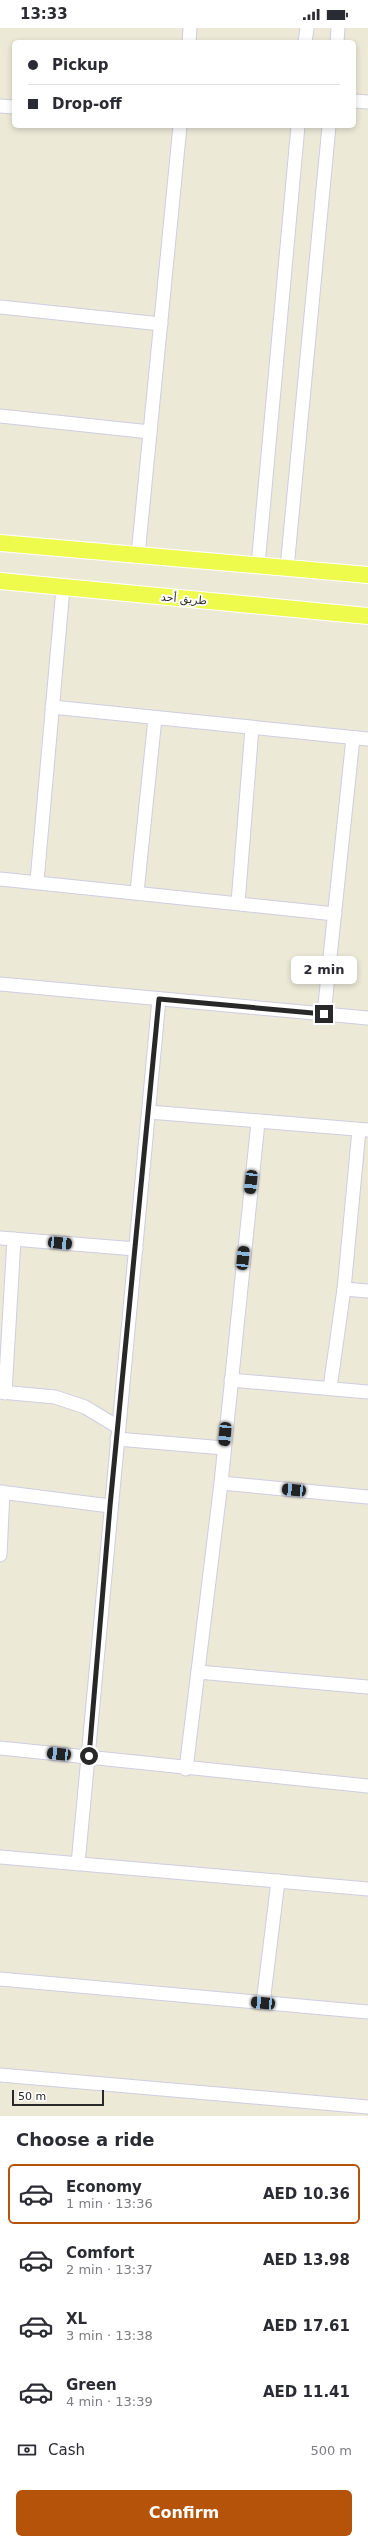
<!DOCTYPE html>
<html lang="en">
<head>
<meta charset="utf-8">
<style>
  body { margin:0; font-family:"DejaVu Sans",Vazirmatn,sans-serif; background:#f7f7f7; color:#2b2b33; height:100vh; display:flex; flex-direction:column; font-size:15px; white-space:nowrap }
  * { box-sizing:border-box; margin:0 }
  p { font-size:13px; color:#7c7c81 }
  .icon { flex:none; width:22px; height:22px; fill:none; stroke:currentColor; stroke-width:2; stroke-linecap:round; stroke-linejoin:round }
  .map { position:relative; height:2088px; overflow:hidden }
  .details { display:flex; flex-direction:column; background:#fff; flex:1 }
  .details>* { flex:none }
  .banner { position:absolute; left:12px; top:12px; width:344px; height:88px; border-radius:6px; box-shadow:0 2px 6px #0003; display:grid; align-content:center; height:88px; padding:0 16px; background:#fff }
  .scale { position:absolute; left:12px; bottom:10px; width:92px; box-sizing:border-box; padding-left:4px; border:2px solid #282828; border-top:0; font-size:11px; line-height:14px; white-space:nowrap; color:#282828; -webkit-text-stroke:3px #fff; paint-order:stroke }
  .end { position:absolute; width:18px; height:18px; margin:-9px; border:5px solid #282828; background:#fff; box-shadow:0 0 0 2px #fff }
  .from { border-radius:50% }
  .bubble { position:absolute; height:28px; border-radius:6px; background:#fff; box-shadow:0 2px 6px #0003; font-size:13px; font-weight:700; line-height:28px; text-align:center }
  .car { position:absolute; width:12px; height:24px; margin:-12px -6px; border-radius:5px; box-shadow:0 0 3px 1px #0007; background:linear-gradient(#222 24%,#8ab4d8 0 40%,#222 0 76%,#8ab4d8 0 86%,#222 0) }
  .banner b { display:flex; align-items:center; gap:14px; height:38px; font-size:15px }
  .banner b+b { border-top:1px solid #e1e1e2 }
  .banner i { width:10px; height:10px; background:#2b2b33 }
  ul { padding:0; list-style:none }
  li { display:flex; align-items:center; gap:12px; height:60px; margin:0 8px 6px; padding:0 8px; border:2px solid transparent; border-radius:6px }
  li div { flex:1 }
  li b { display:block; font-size:15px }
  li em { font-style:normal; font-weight:700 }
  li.selected { border-color:#b45309 }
  li>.icon { width:36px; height:36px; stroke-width:1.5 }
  h2 { padding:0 16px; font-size:18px; line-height:48px }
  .pay { display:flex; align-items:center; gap:10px; height:44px; padding:0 16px; font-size:15px }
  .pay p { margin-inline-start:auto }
  .action { display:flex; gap:8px; margin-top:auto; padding:8px 16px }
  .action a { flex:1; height:46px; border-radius:6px; background:#b45309; color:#fff; font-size:16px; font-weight:700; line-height:46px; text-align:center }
  .status { display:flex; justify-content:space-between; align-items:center; height:28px; padding:0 20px; background:#fff; direction:ltr }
  .status svg { height:11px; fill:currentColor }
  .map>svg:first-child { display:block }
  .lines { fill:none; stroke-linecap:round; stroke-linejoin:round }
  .minor-casing { stroke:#cfcde2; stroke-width:15 }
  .major-casing { stroke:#fff; stroke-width:18 }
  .minor { stroke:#fff; stroke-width:13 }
  .major { stroke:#eefb4d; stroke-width:16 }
  .route { stroke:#282828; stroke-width:5 }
  .labels { text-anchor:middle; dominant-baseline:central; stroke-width:4; stroke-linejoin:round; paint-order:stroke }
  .street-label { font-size:11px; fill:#282828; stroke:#fff }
</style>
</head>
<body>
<div class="status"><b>13:33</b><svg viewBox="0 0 49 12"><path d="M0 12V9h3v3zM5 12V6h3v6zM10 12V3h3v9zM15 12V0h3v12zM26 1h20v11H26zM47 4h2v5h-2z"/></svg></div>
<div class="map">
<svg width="368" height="2088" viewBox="0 0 368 2088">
  <rect width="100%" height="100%" fill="#ece9d7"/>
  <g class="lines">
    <defs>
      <g id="minor">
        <polyline points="189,14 190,0"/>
        <polyline points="305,14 307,0"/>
        <polyline points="337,14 338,0"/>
        <polyline points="354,73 368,74"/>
        <polyline points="0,78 14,79"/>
        <polyline points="0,279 161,296"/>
        <polyline points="0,388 150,404"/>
        <polyline points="138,527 180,98"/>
        <polyline points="258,537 298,98"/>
        <polyline points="287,540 329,98"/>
        <polyline points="52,679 368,711"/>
        <polyline points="0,851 335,886"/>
        <polyline points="37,853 63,560"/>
        <polyline points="137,864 155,690"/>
        <polyline points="238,875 252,700"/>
        <polyline points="0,956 368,990"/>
        <polyline points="324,986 353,710"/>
        <polyline points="149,1084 368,1102"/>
        <polyline points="0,1210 136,1221"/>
        <polyline points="344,1261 368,1263"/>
        <polyline points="231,1352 368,1364"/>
        <polyline points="330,1360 344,1261 359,1102"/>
        <polyline points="0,1364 55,1369 85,1379 118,1399"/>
        <polyline points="5,1365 14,1211"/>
        <polyline points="117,1411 224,1420"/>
        <polyline points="221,1455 368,1469"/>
        <polyline points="0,1464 110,1478"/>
        <polyline points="0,1527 3,1464"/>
        <polyline points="198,1644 368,1659"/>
        <polyline points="0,1720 368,1758"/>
        <polyline points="186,1741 221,1455 258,1094"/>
        <polyline points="0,1829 368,1861"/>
        <polyline points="78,1836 159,971"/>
        <polyline points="0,1951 368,1984"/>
        <polyline points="263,1975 278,1853"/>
        <polyline points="0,2047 368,2079"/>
      </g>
      <g id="major">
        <polyline points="0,515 368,547"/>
        <polyline points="0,553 368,588"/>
      </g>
    </defs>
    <!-- minor casing -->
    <use href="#minor" class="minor-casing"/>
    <!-- major casing -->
    <use href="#major" class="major-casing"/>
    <!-- minor -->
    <use href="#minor" class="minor"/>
    <!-- major -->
    <use href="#major" class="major"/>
  </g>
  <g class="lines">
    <!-- route -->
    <polyline class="route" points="89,1728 110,1478 159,971 324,986"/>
  </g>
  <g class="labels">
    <!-- street labels -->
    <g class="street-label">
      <text transform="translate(184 571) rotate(5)">طريق أحد</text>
    </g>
  </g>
</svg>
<div class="scale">50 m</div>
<i class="end from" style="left:89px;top:1728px"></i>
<i class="end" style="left:324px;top:986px"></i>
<div class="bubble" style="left:291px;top:928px;width:66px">2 min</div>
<i class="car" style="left:251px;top:1154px;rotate:186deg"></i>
<i class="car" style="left:60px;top:1215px;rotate:95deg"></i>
<i class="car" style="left:243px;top:1230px;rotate:6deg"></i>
<i class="car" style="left:225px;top:1406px;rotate:185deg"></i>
<i class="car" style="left:294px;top:1462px;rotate:275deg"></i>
<i class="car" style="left:59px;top:1726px;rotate:276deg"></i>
<i class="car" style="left:263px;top:1975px;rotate:275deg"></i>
<div class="banner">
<b><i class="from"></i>Pickup</b>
<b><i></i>Drop-off</b>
</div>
</div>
<section class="details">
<h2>Choose a ride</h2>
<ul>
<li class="selected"><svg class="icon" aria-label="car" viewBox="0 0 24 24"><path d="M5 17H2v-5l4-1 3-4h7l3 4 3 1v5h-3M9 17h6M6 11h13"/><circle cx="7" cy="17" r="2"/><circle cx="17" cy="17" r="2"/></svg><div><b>Economy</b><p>1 min · 13:36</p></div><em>AED 10.36</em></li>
<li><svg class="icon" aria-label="car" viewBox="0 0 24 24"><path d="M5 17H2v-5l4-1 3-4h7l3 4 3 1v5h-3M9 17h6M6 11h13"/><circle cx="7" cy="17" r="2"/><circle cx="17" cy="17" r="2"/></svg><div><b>Comfort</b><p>2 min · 13:37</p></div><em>AED 13.98</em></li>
<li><svg class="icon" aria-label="car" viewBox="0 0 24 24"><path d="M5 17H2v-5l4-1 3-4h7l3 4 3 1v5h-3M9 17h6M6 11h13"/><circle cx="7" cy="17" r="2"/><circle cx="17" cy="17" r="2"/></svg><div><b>XL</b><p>3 min · 13:38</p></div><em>AED 17.61</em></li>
<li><svg class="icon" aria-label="car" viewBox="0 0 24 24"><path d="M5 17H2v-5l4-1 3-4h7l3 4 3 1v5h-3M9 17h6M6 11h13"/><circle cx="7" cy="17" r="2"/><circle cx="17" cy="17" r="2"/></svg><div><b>Green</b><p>4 min · 13:39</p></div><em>AED 11.41</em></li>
</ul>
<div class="pay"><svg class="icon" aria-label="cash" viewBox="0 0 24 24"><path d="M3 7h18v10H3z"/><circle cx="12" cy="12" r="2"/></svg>Cash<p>500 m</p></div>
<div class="action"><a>Confirm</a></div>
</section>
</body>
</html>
